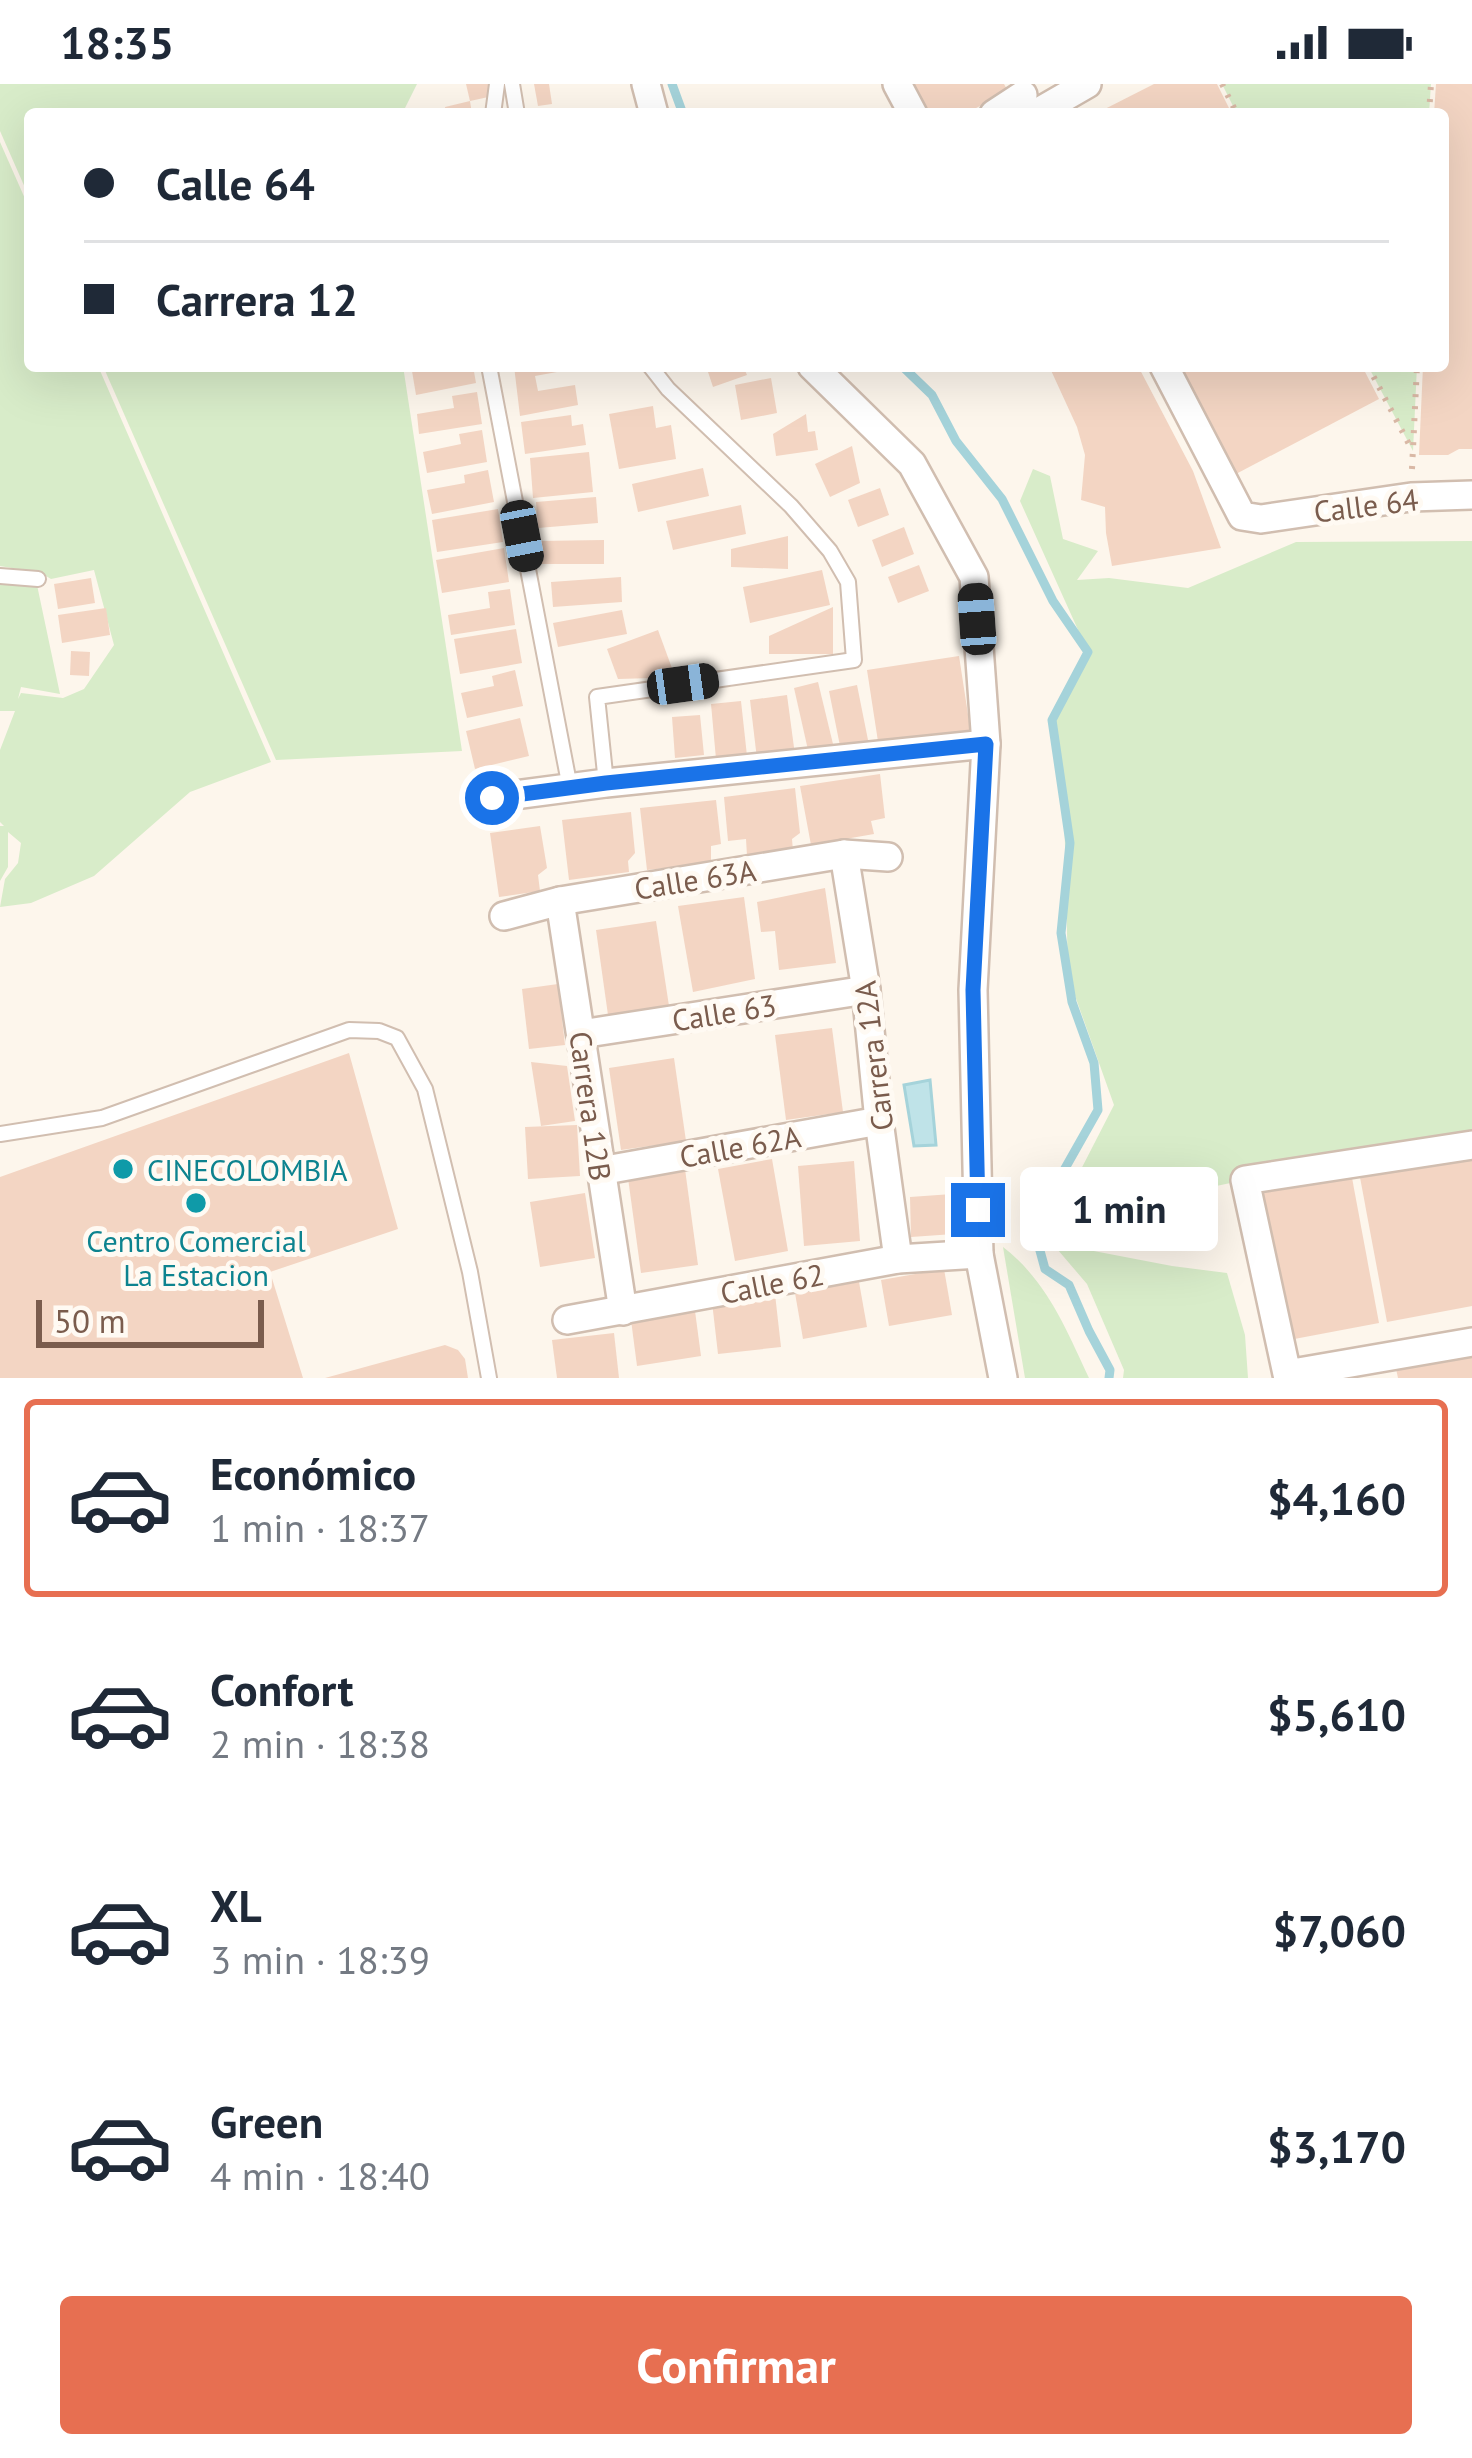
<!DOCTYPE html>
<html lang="es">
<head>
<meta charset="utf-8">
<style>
  body { margin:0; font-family:"PT Sans",sans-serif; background:#f6f6f7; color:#1f2937; height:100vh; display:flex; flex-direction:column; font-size:45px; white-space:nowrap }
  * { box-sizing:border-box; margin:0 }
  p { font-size:39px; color:#747a83 }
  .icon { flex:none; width:66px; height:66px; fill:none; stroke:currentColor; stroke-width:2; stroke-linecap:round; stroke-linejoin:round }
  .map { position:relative; height:1294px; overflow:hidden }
  .sheet { display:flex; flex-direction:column; background:#fff; flex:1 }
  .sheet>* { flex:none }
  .banner { position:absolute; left:24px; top:24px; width:1425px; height:264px; border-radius:12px; box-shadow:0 12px 48px #0002; display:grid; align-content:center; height:264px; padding:0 60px; background:#fff }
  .scale { position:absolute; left:36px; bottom:30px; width:228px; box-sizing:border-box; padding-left:12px; border:6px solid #7a5c4d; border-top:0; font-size:33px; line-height:42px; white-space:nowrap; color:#7a5c4d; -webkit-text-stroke:9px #fffaf3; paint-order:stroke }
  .end { position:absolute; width:54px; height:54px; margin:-27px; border:15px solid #1a73e8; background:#fff; box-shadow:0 0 0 6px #fff }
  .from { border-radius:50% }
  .bubble { position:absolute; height:84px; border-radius:12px; background:#fff; box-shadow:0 12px 48px #0002; font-size:39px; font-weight:700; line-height:84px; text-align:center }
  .car { position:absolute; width:36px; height:72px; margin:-36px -18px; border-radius:15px; box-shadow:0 0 9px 3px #0007; background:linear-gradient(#222 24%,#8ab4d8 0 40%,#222 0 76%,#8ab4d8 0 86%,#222 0) }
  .banner b { display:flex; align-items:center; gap:42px; height:114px; font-size:45px }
  .banner b+b { border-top:3px solid #e0e1e3 }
  .banner i { width:30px; height:30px; background:#1f2937 }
  ul { padding:21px 0 0; list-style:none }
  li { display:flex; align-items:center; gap:36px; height:198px; margin:0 24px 18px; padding:0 36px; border:6px solid transparent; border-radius:12px }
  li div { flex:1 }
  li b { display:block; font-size:45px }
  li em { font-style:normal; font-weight:700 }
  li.on { border-color:#e76f51 }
  li>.icon { width:108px; height:108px; stroke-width:1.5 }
  .cta { display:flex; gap:24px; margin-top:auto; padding:24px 60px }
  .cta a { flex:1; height:138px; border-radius:12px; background:#e76f51; color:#fff; font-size:48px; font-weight:700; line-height:138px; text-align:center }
  .status { display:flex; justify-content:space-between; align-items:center; height:84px; padding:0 60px; background:#fff; direction:ltr }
  .status svg { height:33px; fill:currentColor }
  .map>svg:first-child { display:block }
  .green { fill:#d8ecc9 }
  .water { fill:#bfe3e8; stroke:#a5d3da; stroke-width:3 }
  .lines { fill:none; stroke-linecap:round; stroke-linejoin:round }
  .stream { stroke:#a5d3da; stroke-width:9 }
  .building { fill:#f3d5c3 }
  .service-casing { stroke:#d1beb0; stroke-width:18 }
  .minor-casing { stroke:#d1beb0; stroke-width:32 }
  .path { stroke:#d9b8a5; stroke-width:6; stroke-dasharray:3 9; stroke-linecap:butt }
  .service { stroke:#fff; stroke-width:14 }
  .minor { stroke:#fff; stroke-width:27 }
  .route { stroke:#1a73e8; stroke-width:15 }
  .culture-dot { fill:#0f9aa8; stroke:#fffaf3; stroke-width:4.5 }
  .labels { text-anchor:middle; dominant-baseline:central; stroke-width:10; stroke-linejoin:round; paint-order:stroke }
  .street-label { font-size:30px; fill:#7a5c4d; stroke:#fffaf3 }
  .culture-label { font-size:30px; fill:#0d838f; stroke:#fffaf3; text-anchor:start }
</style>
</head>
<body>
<div class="status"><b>18:35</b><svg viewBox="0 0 49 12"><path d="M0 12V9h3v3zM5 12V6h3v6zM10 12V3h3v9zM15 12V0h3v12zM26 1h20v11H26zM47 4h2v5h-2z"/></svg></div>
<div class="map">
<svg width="1472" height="1294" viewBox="0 0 1472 1294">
  <rect width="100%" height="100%" fill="#fdf6ec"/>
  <!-- green -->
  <g class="green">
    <polygon points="0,0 417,0 402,30 30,30 30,115 0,47"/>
    <polygon points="1222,0 1431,0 1429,30 1237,30"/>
    <polygon points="0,58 30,126 30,282 98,282 271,678 190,708 94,792 31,819 0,823 5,795 18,779 21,759 8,748 8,783 0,797 0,742 4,742 0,738 0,666 15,627 0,627 0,499 37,501 60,610 21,603 18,615 21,609 63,614 84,605 114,561 94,486 51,495 41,489 0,482"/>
    <polygon points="103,282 403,282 462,667 276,676"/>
    <polygon points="1368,282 1417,282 1413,367"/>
    <polygon points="1033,385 1050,392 1063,455 1098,467 1077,496 1109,494 1188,504 1296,458 1472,457 1472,1048 1055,1136 1114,1021 1068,892 1064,720 1052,636 1088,568 1020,417"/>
    <polygon points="1052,1159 1172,1182 1227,1189 1245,1251 1248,1294 1123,1294 1124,1286 1087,1200"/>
    <path d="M 1003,1163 C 1047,1197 1066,1245 1089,1294 L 1025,1294 Z"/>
  </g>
  <!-- water -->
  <polygon class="water" points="930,996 936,1061 914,1062 904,1001"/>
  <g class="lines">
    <!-- stream -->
    <g class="stream">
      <polyline points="672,0 683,30"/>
      <polyline points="902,282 932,311 956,357 1002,415 1053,517 1088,568 1052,636 1070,759 1061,849 1072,918 1094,979 1098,1026 1033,1141 1045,1185 1069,1201 1089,1247 1110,1286 1109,1294"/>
    </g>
  </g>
  <!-- building -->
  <g class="building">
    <polygon points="466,0 490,0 493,12 470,17"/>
    <polygon points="534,0 549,0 552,20 538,22"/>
    <polygon points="911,0 1004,0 1008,7 965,30 927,30"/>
    <polygon points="1154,0 1217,0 1232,30 1095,30"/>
    <polygon points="1436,0 1472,0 1472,365 1459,365 1448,371 1419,371 1423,282 1443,282 1443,30 1434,30"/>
    <polygon points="470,17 472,30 446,30 445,23"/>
    <polygon points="438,282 473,282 476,299 416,311 412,287"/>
    <polygon points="514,282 579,282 579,284 535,292 538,307 575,301 578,321 520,332"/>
    <polygon points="706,282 743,282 747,291 713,303"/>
    <polygon points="1049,282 1138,282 1193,387 1221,464 1112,482 1106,449 1105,423 1081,416 1085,371 1077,343"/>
    <polygon points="1178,282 1362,282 1379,315 1234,391"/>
    <polygon points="771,294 777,329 741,336 735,301"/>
    <polygon points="477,308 482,340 419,350 417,330 454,324 452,312"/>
    <polygon points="653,322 656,344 671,341 676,375 619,385 609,330"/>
    <polygon points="806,330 808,348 815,347 818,366 776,372 773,350"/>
    <polygon points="571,331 572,342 583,340 586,361 525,370 521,338"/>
    <polygon points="482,346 487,378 427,389 423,368 461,360 459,350"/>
    <polygon points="852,362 860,399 830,413 815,380"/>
    <polygon points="589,368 593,408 533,414 530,374"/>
    <polygon points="703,384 709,412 638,428 632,400"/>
    <polygon points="488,386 494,418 432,430 427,406 465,399 464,391"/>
    <polygon points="880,404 889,431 858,443 848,416"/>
    <polygon points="596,413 598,439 538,444 536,418"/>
    <polygon points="741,421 746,450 673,466 666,437"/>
    <polygon points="498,425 503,458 437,468 432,436"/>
    <polygon points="904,443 914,470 882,483 872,456"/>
    <polygon points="788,452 788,485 731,483 731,465"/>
    <polygon points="604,456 604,480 539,480 539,457"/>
    <polygon points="504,464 509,498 442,509 436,476"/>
    <polygon points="919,481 929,507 898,519 888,493"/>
    <polygon points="822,486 830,521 750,539 743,503"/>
    <polygon points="621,493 622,518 553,523 551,498"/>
    <polygon points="91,494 95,519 58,525 54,500"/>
    <polygon points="510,505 515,541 451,551 448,531 490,524 488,508"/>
    <polygon points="833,523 833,570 769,570 769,552"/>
    <polygon points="106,524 110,551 62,559 58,531"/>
    <polygon points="622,526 627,550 558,563 553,539"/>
    <polygon points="516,545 522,579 460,590 454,555"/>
    <polygon points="658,546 673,587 653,594 618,595 607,565"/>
    <polygon points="71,567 90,568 89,592 70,591"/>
    <polygon points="959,572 971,650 879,664 867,586"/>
    <polygon points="515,586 523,622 467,634 461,609 494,602 492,592"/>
    <polygon points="818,598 833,660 808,666 794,604"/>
    <polygon points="857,601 869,661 841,667 829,607"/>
    <polygon points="787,611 795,671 757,675 750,616"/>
    <polygon points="741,617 747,672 716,675 711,620"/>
    <polygon points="700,631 704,671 675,674 672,633"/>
    <polygon points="520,634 529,672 475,685 466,647"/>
    <polygon points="880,690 885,734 871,737 874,750 811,761 800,702"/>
    <polygon points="795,704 800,749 792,755 793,767 747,772 746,755 728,757 724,713"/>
    <polygon points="716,716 721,760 711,762 711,779 647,786 640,724"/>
    <polygon points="631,728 635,769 628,777 629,788 569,796 562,736"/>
    <polygon points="540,742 547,784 538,791 540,807 499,813 490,749"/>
    <polygon points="825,804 836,879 779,886 775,847 761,848 757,818"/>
    <polygon points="744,813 755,895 693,908 678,822"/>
    <polygon points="656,837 669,922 608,931 596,846"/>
    <polygon points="558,900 565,961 529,965 522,905"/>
    <polygon points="832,944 843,1028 786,1036 775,951"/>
    <polygon points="349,969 398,1145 270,1188 303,1294 0,1294 0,1093"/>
    <polygon points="674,974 686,1057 621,1066 609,984"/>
    <polygon points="531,978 567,982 575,1037 541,1042"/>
    <polygon points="577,1041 580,1092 528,1095 525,1043"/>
    <polygon points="1472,1066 1472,1222 1387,1238 1359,1088"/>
    <polygon points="772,1075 788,1167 735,1177 718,1085"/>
    <polygon points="854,1077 860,1157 804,1162 798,1082"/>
    <polygon points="1350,1083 1379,1239 1289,1256 1260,1100"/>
    <polygon points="685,1085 698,1181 641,1189 628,1094"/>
    <polygon points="585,1109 595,1174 540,1183 530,1118"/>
    <polygon points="952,1110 954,1150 911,1153 910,1113"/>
    <polygon points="944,1185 952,1231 889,1242 881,1196"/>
    <polygon points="859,1198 867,1243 803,1255 795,1209"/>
    <polygon points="775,1210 781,1263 718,1270 712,1218"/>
    <polygon points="695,1227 701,1272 637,1282 631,1236"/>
    <polygon points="614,1249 619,1294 557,1294 552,1256"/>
    <polygon points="445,1261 458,1266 465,1275 468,1294 325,1294"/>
    <polygon points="1472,1265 1472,1294 1398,1294 1395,1280"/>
  </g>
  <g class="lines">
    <defs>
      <g id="service">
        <polyline points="512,0 517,30"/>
        <polyline points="493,30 497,0"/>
        <polyline points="489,282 570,704"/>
        <polyline points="0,492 38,495"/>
        <polyline points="606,699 597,613 854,576 848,498 830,467 791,422 668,305 650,282"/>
        <polyline points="0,1050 102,1034 349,946 379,947 397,954 425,1005 470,1188 489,1294"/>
      </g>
      <g id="minor">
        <polyline points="646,0 654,30"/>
        <polyline points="897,0 913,30"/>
        <polyline points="994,30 1023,11"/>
        <polyline points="1035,30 1087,0"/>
        <polyline points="812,282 912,380 974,493 986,660 973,906 979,1170 1003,1294"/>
        <polyline points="1164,282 1242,432 1261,435 1411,413 1472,411"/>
        <polyline points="492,714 606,699 986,660"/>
        <polyline points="844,770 866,906 879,1037 898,1175"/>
        <polyline points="560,817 623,1227"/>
        <polyline points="504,832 560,817 844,770 888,773"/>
        <polyline points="581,950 866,906"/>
        <polyline points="1472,1061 1245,1096 1287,1290 1472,1258"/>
        <polyline points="600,1087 879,1037"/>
        <polyline points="567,1236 898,1175 979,1170"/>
      </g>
    </defs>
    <!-- service casing -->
    <use href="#service" class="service-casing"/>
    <!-- minor casing -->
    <use href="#minor" class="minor-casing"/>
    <!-- path -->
    <g class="path">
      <polyline points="1222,0 1237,30"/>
      <polyline points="1429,30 1431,0"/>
      <polyline points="1368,282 1411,364"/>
      <polyline points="1412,385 1417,282"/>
    </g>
    <!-- service -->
    <use href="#service" class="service"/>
    <!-- minor -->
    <use href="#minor" class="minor"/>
  </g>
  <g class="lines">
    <!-- route -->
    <polyline class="route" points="492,714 606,699 986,660 973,906 978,1126"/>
  </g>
  <!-- markers -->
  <g class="culture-dot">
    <circle cx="123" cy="1085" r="12"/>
    <circle cx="196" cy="1119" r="12"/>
  </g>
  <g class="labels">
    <!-- street labels -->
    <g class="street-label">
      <text transform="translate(1366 421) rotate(-7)">Calle 64</text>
      <text transform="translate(695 795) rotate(-9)">Calle 63A</text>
      <text transform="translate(724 928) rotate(-9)">Calle 63</text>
      <text transform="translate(873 972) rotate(-97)">Carrera 12A</text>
      <text transform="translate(591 1022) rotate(82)">Carrera 12B</text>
      <text transform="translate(740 1062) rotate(-10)">Calle 62A</text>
      <text transform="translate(772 1199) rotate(-11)">Calle 62</text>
    </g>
    <!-- culture labels -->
    <g class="culture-label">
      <text x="147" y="1085">CINECOLOMBIA</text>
      <text x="196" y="1156" text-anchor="middle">Centro Comercial<tspan x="196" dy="34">La Estacion</tspan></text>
    </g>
  </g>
</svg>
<div class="scale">50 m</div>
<i class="end from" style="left:492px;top:714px"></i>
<i class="end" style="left:978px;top:1126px"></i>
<div class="bubble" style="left:1020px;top:1083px;width:198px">1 min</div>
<i class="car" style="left:522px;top:452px;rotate:169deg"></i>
<i class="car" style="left:977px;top:535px;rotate:356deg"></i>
<i class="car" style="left:683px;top:600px;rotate:82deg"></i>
<div class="banner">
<b><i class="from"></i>Calle 64</b>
<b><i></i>Carrera 12</b>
</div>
</div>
<section class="sheet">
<ul>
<li class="on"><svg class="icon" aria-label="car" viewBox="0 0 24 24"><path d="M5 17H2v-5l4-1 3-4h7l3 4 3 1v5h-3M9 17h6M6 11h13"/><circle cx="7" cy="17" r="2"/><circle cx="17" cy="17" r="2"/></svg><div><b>Económico</b><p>1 min · 18:37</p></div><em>$4,160</em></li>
<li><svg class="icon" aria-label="car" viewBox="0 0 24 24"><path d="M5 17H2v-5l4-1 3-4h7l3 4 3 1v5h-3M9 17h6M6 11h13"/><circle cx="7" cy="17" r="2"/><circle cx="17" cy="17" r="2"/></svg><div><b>Confort</b><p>2 min · 18:38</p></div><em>$5,610</em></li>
<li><svg class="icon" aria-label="car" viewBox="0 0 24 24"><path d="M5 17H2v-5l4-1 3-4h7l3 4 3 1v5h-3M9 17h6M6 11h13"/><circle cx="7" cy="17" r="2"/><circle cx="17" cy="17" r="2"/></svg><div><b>XL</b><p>3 min · 18:39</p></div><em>$7,060</em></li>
<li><svg class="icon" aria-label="car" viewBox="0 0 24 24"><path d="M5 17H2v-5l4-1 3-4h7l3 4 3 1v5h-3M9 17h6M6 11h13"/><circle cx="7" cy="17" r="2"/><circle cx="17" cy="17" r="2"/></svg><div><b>Green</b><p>4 min · 18:40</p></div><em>$3,170</em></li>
</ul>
<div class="cta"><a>Confirmar</a></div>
</section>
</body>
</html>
